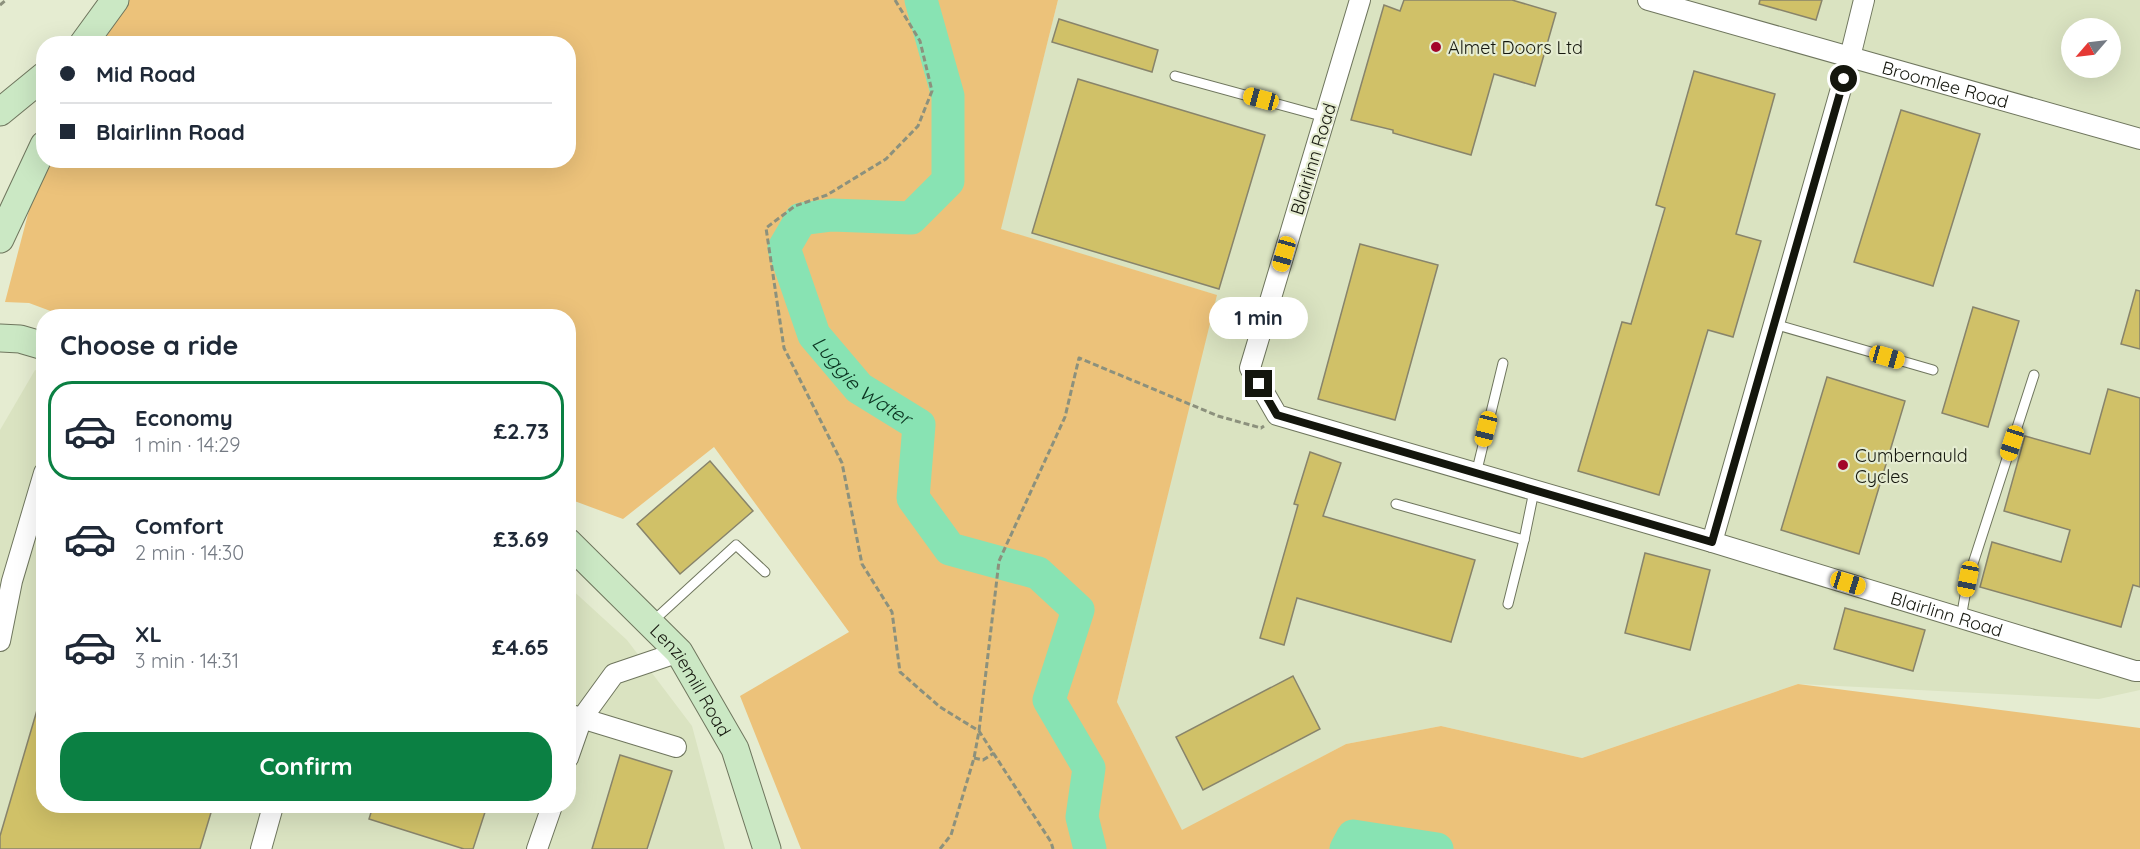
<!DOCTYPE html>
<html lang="en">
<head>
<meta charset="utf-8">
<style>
  body { margin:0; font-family:Quicksand,sans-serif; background:#f6f6f7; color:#1f2937; height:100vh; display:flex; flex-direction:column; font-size:22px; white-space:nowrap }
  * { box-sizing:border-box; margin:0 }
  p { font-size:20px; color:#747a83 }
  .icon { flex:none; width:33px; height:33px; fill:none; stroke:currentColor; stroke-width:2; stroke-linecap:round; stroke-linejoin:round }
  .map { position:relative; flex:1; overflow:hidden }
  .details { position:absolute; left:36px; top:309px; width:540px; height:504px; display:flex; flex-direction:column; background:#fff; border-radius:24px; box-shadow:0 6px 24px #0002 }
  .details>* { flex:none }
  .top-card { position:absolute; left:36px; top:36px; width:540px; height:132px; border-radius:24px; box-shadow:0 6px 24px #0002; display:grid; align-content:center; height:132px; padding:0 24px; background:#fff }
  .needle { width:39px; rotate:242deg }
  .controls { position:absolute; left:2061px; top:18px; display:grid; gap:12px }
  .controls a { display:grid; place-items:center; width:60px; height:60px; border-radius:50%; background:#fff; box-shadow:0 6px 24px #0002; font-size:30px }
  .end { position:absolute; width:27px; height:27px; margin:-14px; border:8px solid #14160d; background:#fff; box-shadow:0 0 0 3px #fff }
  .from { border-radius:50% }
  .bubble { position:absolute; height:42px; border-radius:21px; background:#fff; box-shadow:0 6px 24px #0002; font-size:20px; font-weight:700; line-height:42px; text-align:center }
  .car { position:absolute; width:18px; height:36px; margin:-18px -9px; border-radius:8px; box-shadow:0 0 4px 2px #0007; background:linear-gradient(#f5c518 24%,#345 0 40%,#f5c518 0 76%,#345 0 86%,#f5c518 0) }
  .top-card b { display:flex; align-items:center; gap:21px; height:57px; font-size:22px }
  .top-card b+b { border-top:2px solid #e0e1e3 }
  .top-card i { width:15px; height:15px; background:#1f2937 }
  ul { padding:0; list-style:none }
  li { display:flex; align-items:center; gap:18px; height:99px; margin:0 12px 9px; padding:0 12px; border:3px solid transparent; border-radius:24px }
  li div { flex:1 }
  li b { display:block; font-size:22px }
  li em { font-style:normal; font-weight:700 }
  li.on { border-color:#0b8043 }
  li>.icon { width:54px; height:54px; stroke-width:1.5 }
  h2 { padding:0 24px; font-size:27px; line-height:72px }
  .cta { display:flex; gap:12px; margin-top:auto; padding:12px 24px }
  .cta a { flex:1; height:69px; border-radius:24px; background:#0b8043; color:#fff; font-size:24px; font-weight:700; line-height:69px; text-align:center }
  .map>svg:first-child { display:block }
  .built { fill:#dae3c1; fill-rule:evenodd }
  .green { fill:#ecc27a }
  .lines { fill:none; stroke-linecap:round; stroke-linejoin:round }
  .river { stroke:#88e3b3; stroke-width:33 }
  .building { fill:#d0c168; stroke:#88846b; stroke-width:1.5 }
  .service-casing { stroke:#6f765e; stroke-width:11 }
  .minor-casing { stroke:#6f765e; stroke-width:22 }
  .secondary-casing { stroke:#6f765e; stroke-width:29 }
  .path { stroke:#8c917d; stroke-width:3; stroke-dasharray:6 3; stroke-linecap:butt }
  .service { stroke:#fff; stroke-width:9 }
  .minor { stroke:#fff; stroke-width:20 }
  .secondary { stroke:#cbe8c4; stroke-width:27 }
  .route { stroke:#14160d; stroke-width:8 }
  .poi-dot { fill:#a3052a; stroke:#e5ecd1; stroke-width:2 }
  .labels { text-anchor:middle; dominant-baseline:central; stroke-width:4.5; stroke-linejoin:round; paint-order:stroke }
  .poi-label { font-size:18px; fill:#14160d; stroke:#e5ecd1; text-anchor:start }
  .street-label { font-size:18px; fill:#14160d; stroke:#e5ecd1 }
  .water-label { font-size:20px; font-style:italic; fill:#0b3421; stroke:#e5ecd1 }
</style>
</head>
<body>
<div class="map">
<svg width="2140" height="849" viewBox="0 0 2140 849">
  <rect width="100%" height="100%" fill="#e5ecd1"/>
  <!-- built -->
  <g class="built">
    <path d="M 1058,0 L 2140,0 L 2140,690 L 2099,699 L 1798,684 L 1582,758 L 1441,726 L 1346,744 L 1182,831 L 1117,702 L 1216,295 L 1000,229 ZM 2072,28 L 2110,28 L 2110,68 L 2072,68 Z"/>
    <polygon points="35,370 44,373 44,806 568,806 569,587 627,640 692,726 725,849 0,849 0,430"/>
  </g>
  <!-- green -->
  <polygon class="green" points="129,0 1058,0 1001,229 1217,295 1117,702 1182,830 1346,744 1441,726 1582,758 1798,684 2140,728 2140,849 801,849 740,696 849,632 714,447 623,519 569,499 568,316 64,316 29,303 5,302 39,172 44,161 568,160 568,44 99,43 104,32"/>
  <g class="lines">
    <!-- river -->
    <g class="river">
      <path id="s1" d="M 921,0 L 948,96 L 948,181 L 911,218 L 832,215 L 801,219 L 784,248 L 814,335 L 859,388 L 919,425 L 913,498 L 950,549 L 1038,573 L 1078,610 L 1049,700 L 1089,768 L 1082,817 L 1090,849"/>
      <polyline points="1346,849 1353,836 1437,849"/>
    </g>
  </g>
  <!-- building -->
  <g class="building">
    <polygon points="1404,0 1512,0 1556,13 1535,86 1494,74 1471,155 1393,133 1393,130 1351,120 1384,5 1400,11"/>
    <polygon points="1760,0 1822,0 1816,20 1759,4"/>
    <polygon points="1059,19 1158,50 1152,72 1052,42"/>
    <polygon points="1694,71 1775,94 1736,234 1761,241 1733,337 1708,330 1659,495 1578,471 1622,322 1631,324 1665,208 1656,205"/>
    <polygon points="1078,79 1265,135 1219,289 1032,233"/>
    <polygon points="1901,110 1980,134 1933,286 1854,262"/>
    <polygon points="1360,244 1438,265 1395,420 1318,399"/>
    <polygon points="2136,290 2140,291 2140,349 2121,344"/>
    <polygon points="1973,307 2019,321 1988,427 1942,413"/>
    <polygon points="1827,377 1905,401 1859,554 1781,530"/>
    <polygon points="2108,389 2140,398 2140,587 2133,585 2121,627 1980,587 1992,542 2061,562 2070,530 2004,511 2025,436 2090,454"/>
    <polygon points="1310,452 1341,463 1323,516 1475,560 1451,642 1297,598 1284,645 1260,638 1298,505 1294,504"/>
    <polygon points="710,461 753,511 680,574 637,524"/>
    <polygon points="1645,553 1710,570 1690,650 1625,633"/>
    <polygon points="1845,608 1925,630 1913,671 1834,649"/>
    <polygon points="1293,676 1320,729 1203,790 1176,737"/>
    <polygon points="40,700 44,701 44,806 213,806 200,849 0,849 0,836"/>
    <polygon points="620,755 672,771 647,849 592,849"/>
    <polygon points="373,806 487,806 473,849 464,849 369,819"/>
  </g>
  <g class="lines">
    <defs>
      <g id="service">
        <polyline points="1175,76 1325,117"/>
        <polyline points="1774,324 1933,370"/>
        <polyline points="1476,474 1503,363"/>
        <polyline points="1396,504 1524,540"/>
        <polyline points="1508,604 1524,540 1534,491"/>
        <polyline points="1961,618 1968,579 2034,375"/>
        <polyline points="652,622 736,545 765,572"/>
      </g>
      <g id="minor">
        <path id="s2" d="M 1360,0 L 1250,368 L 1277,415 L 1712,542 L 2135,671 L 2140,671"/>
        <path id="s3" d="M 1648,0 L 2140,139"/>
        <polyline points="1712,542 1850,57 1864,0"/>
        <polyline points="0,641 12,581 44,473"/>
        <polyline points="568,714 676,747"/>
        <polyline points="568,758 582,718 614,674 679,652"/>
        <polyline points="261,849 273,806"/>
        <polyline points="537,849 552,806"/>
      </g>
      <g id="secondary">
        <polyline points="83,44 115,0"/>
        <polyline points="0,112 44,76"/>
        <polyline points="0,239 44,145"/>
        <polyline points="0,338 20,339 44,346"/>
        <path id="s4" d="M 568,542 L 679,652 L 735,749 L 767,849"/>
      </g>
    </defs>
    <!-- service casing -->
    <use href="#service" class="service-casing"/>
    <!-- minor casing -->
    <use href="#minor" class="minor-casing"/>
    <!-- secondary casing -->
    <use href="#secondary" class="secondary-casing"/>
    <!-- path -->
    <g class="path">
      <polyline points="895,0 920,41 932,91 918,126 886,159 827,195 795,206 766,228 784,348 842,463 862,564 892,612 900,672 940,707 979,731 1051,842 1053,849"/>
      <polyline points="0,5 6,0"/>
      <polyline points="974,758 983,760 994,753"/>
      <polyline points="940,849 951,835 974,758 979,731 999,561 1065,417 1079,358 1218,416 1261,428 1264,426"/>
    </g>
    <!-- service -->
    <use href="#service" class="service"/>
    <!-- minor -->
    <use href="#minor" class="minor"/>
    <!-- secondary -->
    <use href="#secondary" class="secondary"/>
  </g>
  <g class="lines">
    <!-- route -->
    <polyline class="route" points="1259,384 1277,415 1712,542 1844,79"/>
  </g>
  <!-- markers -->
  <g class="poi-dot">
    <circle cx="1436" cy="47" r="6"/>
    <circle cx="1843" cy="465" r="6"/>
  </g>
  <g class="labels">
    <!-- poi labels -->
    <g class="poi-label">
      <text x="1448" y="47">Almet Doors Ltd</text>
      <text x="1855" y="455">Cumbernauld<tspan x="1855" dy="21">Cycles</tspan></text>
    </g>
    <!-- street labels -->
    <g class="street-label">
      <text stroke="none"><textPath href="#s3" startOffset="309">Broomlee Road</textPath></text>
      <text transform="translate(1313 159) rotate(-73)">Blairlinn Road</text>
      <text stroke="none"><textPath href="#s2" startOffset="1137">Blairlinn Road</textPath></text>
      <text stroke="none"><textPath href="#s4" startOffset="186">Lenziemill Road</textPath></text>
    </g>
    <!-- water labels -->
    <g class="water-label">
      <text stroke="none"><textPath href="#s1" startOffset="540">Luggie Water</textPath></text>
    </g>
  </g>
</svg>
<div class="controls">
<a><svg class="needle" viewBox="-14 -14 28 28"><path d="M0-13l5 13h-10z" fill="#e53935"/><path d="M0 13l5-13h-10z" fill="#747a83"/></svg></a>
</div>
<i class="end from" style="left:1844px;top:79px"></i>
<i class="end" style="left:1259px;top:384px"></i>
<div class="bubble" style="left:1209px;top:297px;width:99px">1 min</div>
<i class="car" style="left:1261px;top:99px;rotate:285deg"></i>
<i class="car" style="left:1284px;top:254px;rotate:196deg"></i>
<i class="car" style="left:1887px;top:357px;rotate:106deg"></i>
<i class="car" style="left:1486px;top:429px;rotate:194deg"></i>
<i class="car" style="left:2012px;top:443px;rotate:198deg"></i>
<i class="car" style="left:1968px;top:579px;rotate:191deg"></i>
<i class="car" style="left:1848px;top:583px;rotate:107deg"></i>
<div class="top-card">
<b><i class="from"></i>Mid Road</b>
<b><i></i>Blairlinn Road</b>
</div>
<section class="details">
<h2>Choose a ride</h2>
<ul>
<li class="on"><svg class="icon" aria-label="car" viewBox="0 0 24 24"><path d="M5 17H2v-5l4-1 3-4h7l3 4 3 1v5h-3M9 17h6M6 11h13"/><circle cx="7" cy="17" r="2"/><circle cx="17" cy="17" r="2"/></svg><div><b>Economy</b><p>1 min · 14:29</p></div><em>£2.73</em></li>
<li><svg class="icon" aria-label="car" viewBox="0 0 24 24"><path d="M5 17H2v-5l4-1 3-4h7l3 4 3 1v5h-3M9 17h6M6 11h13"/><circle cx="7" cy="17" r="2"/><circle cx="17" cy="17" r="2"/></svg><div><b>Comfort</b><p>2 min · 14:30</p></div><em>£3.69</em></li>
<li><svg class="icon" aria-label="car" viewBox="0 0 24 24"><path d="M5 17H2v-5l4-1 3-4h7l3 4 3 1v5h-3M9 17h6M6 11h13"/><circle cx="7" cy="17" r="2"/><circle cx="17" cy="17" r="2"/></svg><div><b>XL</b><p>3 min · 14:31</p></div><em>£4.65</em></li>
</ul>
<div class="cta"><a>Confirm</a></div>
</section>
</div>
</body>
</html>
